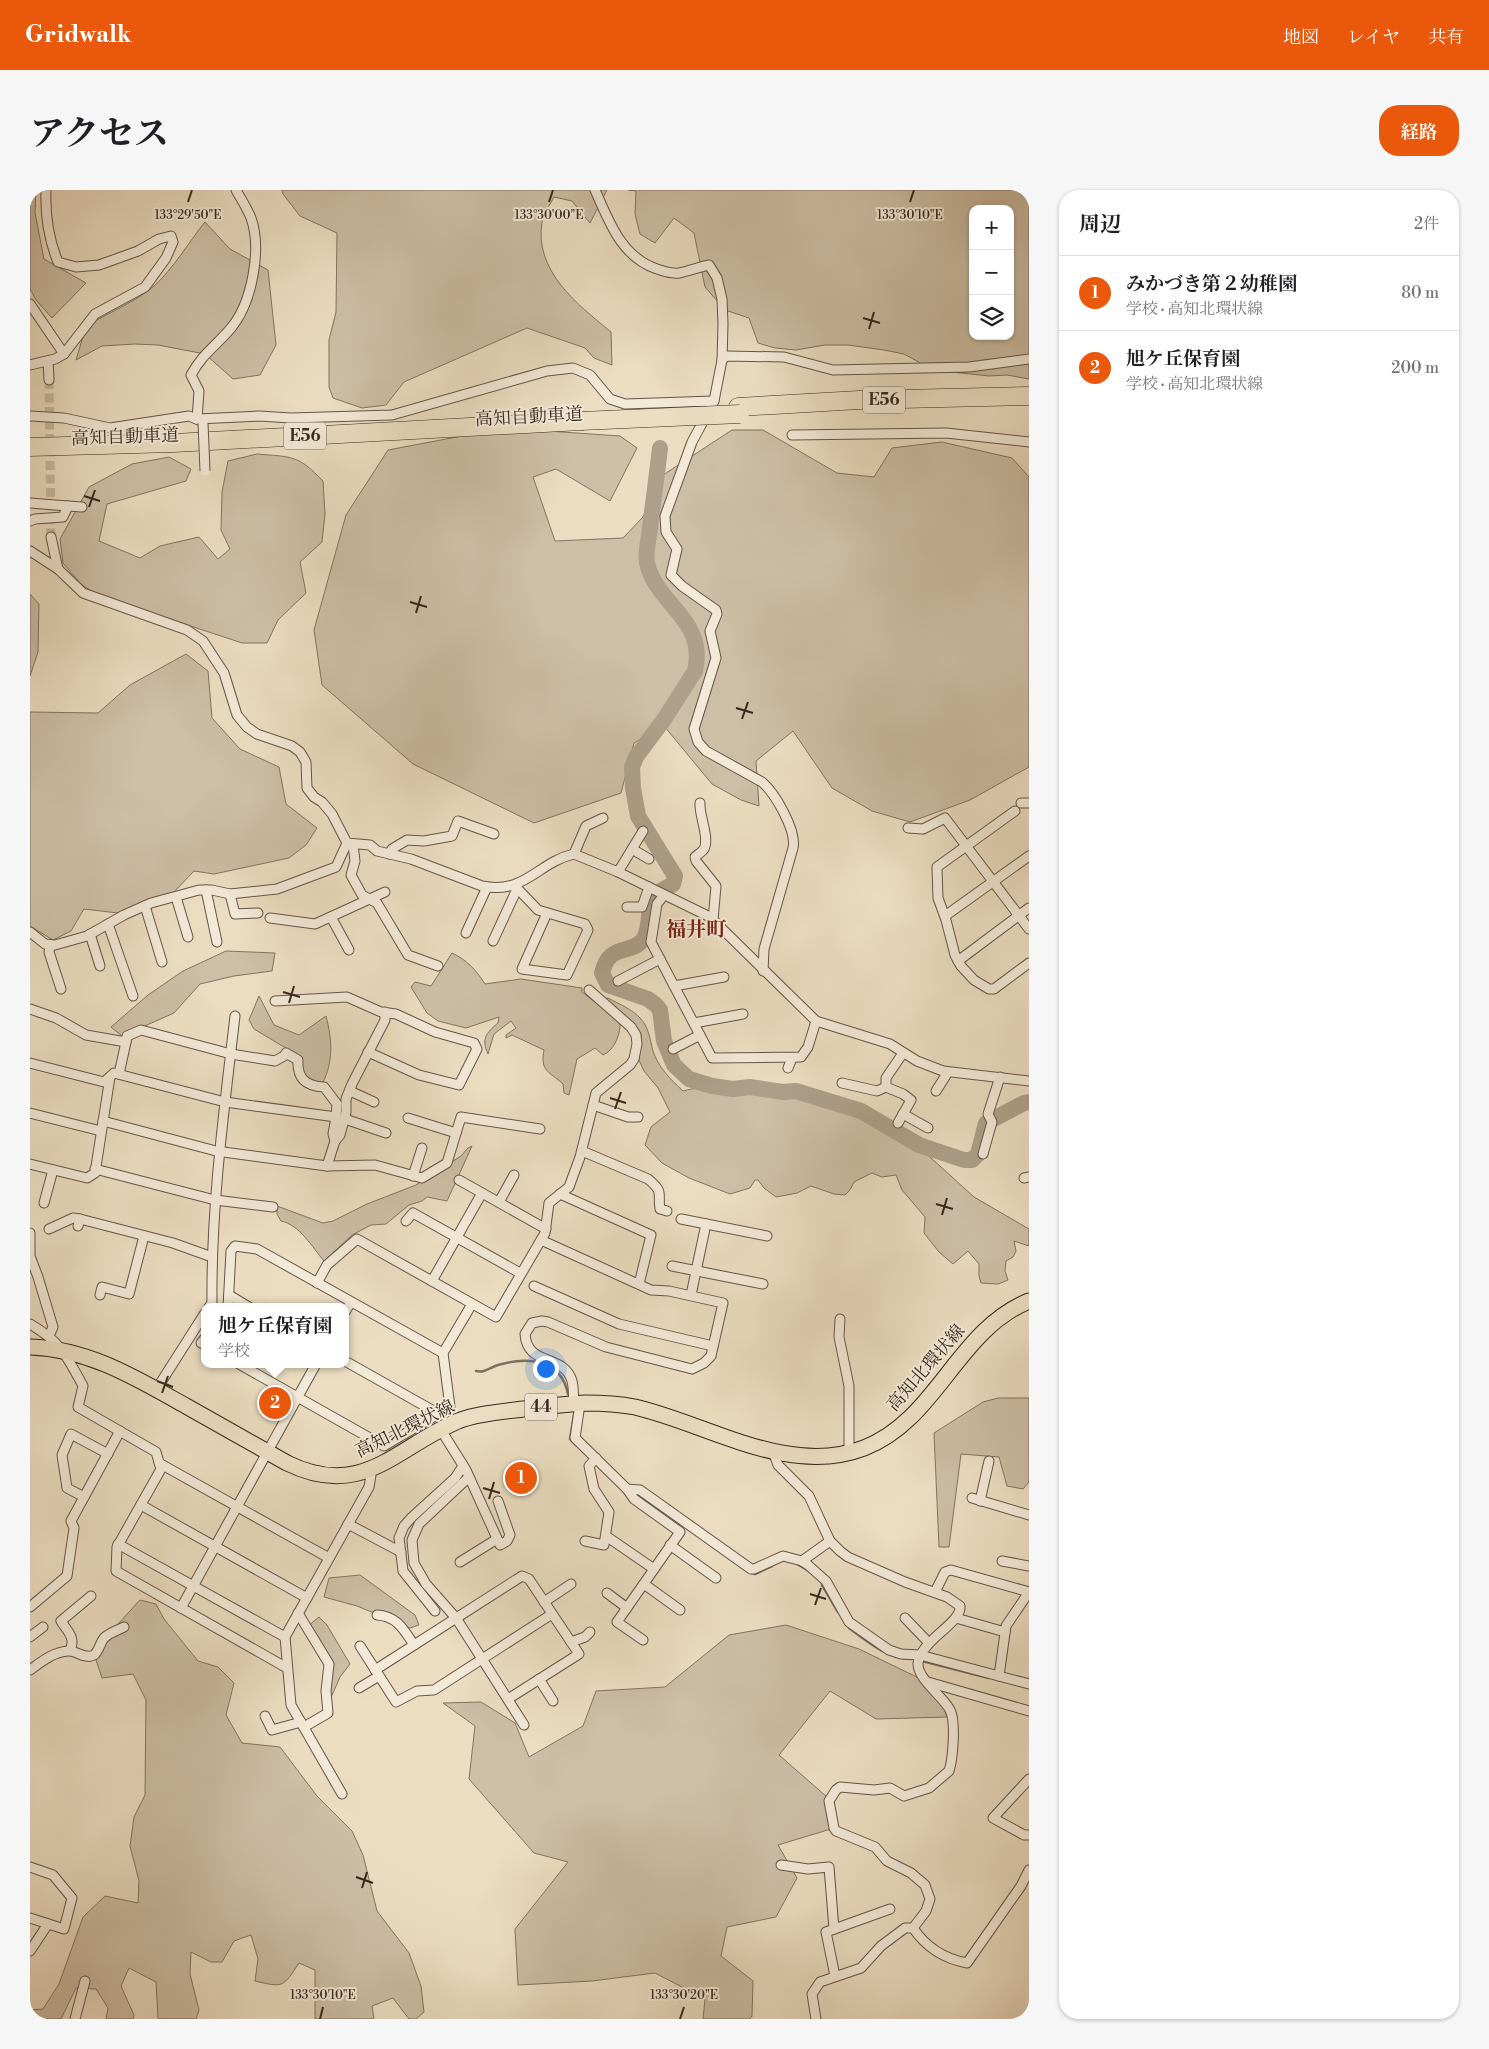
<!DOCTYPE html>
<html lang="ja">
<head>
<meta charset="utf-8">
<style>
  body { margin:0; font-family:"Libre Bodoni","Noto Serif JP",serif; background:#f6f6f6; color:#202124 }
  .controls { position:absolute; right:15px; top:15px; display:grid; overflow:hidden; border-radius:10px; box-shadow:0 1px 4px #0004 }
  .controls button { width:45px; height:45px; display:grid; place-items:center; padding:0; border:0; border-bottom:1px solid #e0e0e0; background:#fff; color:#202124; font:25px sans-serif }
  .you { position:absolute; left:515px; top:1178px; width:18px; height:18px; margin:-12px; border:4px solid #fff; border-radius:50%; background:#1a73e8; box-shadow:0 0 0 8px #1a73e833 }
  .badge { display:grid; place-items:center; width:32px; height:32px; border-radius:50%; background:#ea580c; color:#fff; font-size:16px; font-weight:700 }
  .pin { position:absolute; translate:-50% -50%; border:2px solid #fff; box-shadow:0 1px 5px #0006 }
  .popup { position:absolute; left:171px; top:1113px; width:148px; height:65px; box-sizing:border-box; display:grid; place-content:center; border-radius:10px; background:#fff; filter:drop-shadow(0 1px 4px #0005); font-size:16px; white-space:nowrap; color:#757577 }
  .popup b { font-size:19px; color:#202124 }
  .popup::after { content:''; position:absolute; left:50%; top:100%; margin-left:-10px; border:10px solid transparent; border-top-color:#fff }
  .list { margin:0; padding:0; list-style:none }
  h2 { display:flex; justify-content:space-between; align-items:center; height:65px; margin:0; padding:0 20px; font-size:21px }
  h2 small { font-size:16px; font-weight:400; color:#757577 }
  .list li { display:grid; grid-template-columns:32px 1fr auto; gap:15px; align-items:center; box-sizing:border-box; height:75px; padding:0 20px; border-top:1px solid #e0e0e0 }
  .list b { display:block; font-size:19px; white-space:nowrap }
  .list p { margin:0; font-size:16px; white-space:nowrap; color:#757577 }
  .list em { font-size:16px; font-style:normal; color:#757577 }
  .icon { flex:none; width:28px; height:28px; fill:none; stroke:currentColor; stroke-width:2; stroke-linecap:round; stroke-linejoin:round }
  .map { position:relative; flex:none; width:999px; height:1829px; overflow:hidden; border-radius:20px }
  header { display:flex; align-items:center; gap:30px; box-sizing:border-box; height:70px; padding:0 25px; background:#ea580c; color:#fff }
  header strong { font-size:24px }
  nav { display:flex; gap:28px; margin-inline-start:auto; font-size:18px }
  .intro { display:flex; align-items:center; justify-content:space-between; box-sizing:border-box; height:120px; padding:0 30px }
  h1 { margin:0; font-size:35px }
  .button { padding:12px 22px; border-radius:20px; background:#ea580c; color:#fff; font-size:18px; font-weight:700 }
  main { display:flex; gap:30px; padding:0 30px }
  aside { flex:1; background:#fff; border-radius:20px; box-shadow:0 1px 4px #0004 }
  .map>svg:first-child { display:block }
</style>
</head>
<body>
<header>
<strong>Gridwalk</strong>
<nav><a>地図</a><a>レイヤ</a><a>共有</a></nav>
</header>
<div class="intro"><h1>アクセス</h1><a class="button">経路</a></div>
<main>
<div class="map">
<svg width="999" height="1829" viewBox="0 0 999 1829">
  <rect width="100%" height="100%" fill="#ecddc2"/>
  <filter id="stains"><feTurbulence type="fractalNoise" baseFrequency=".004" numOctaves="4"/><feColorMatrix values="0 0 0 0 .2 0 0 0 0 .09 0 0 0 0 .02 0 0 0 .5 -.17"/></filter>
  <radialGradient id="worn" r=".72"><stop offset=".6" stop-color="#630" stop-opacity="0"/><stop offset="1" stop-color="#630" stop-opacity=".3"/></radialGradient>
  <g fill="#cdbea6" stroke="#827362" fill-rule="evenodd">
    <path d="M0,0H6L5,23L14,69L56,93L22,128L6,110L0,99Z"/>
    <path d="M252,0H577L560,33L542,11L524,7C520,15 513,24 512,32C504,81 547,114 581,142L582,175L564,168L555,158L497,138L374,192L356,215L332,218L303,208L299,197V150L306,122L307,43L270,26L253,4Z"/>
    <path d="M598,0H999V189L977,185L959,186L903,180L874,164L854,160L818,155H795L766,160L745,158L728,153L719,128L695,120L675,97L664,43L644,28L625,53L610,44L605,24L606,1ZM943,19H980V146H943Z"/>
    <path d="M175,32L200,59L238,80L246,155L230,185L203,189L175,164L128,155L105,154L72,156L46,170L56,136C76,124 107,111 124,96C144,78 158,53 175,32Z"/>
    <path d="M474,238L590,246L607,258L580,311L526,279L503,287L525,351L593,348L613,327L633,285L702,240H733L807,283L844,287L862,258L912,252L982,268L999,287V577L940,610L880,632L842,621L802,598L763,541L726,571L729,616L711,610L682,594L634,536L604,553L591,603L504,633L383,574L292,495L284,440L316,325L358,260Z"/>
    <path d="M227,264C263,267 268,265 293,291L295,324L292,352L270,372L276,403L248,430L237,453H212L67,405L51,394L33,373L30,349L59,297L102,274L139,267L161,279L156,291L77,314L69,351L110,368L130,356L169,347L188,369L200,359L191,340L192,302L198,271Z"/>
    <path d="M0,404L9,414L8,462L0,486Z"/>
    <path d="M156,464L178,481L182,528L210,559L249,577L256,614L287,638L276,655L259,668L184,684L164,681L144,702L88,723L54,719L41,741L23,750L0,736V522L68,523L100,495Z"/>
    <path d="M196,761L245,763L242,781L204,786L170,794L144,823L92,846L81,837L118,805L153,781Z"/>
    <path d="M422,763C437,770 446,780 455,794L491,789L552,798V802L590,831C591,843 585,860 573,865L565,858L547,869L539,905L534,903L533,894C519,881 510,882 514,860L482,845L476,848V845L486,838L481,831L464,844L458,864C451,849 456,843 468,833L469,827L436,838L408,831L397,823L381,797L385,792L401,796Z"/>
    <path d="M229,806L244,835L269,845L296,826C302,849 304,872 292,894L283,892L269,880V866L224,839L219,830Z"/>
    <path d="M578,808C589,814 602,819 611,829C619,838 620,850 623,861C628,877 641,890 653,901L670,897L705,906L725,900L763,904L830,922L889,957L944,1007L999,1039V1056L984,1051L986,1061L983,1067L976,1071L975,1081L978,1090L968,1094L951,1093L949,1086V1074L938,1061L923,1074L909,1062L894,1043L895,1027L872,1000L866,985L852,987L842,983L824,992L820,1000L815,1005L804,1004L781,996L767,1003L746,1007L734,998L728,990H725L720,998L700,1004L659,988L632,973L615,955L621,937L640,922L628,898L614,881L609,870L611,845L604,834L572,809Z"/>
    <path d="M442,956L417,1011L397,1007L392,1011L379,1015L356,1034L341,1035L322,1045L294,1071C282,1057 270,1035 251,1031L247,1024V1016L293,1033L303,1031L337,1014L386,995L431,966L438,958Z"/>
    <path d="M968,1208H999V1292L993,1299L977,1296L969,1267L931,1264L919,1357H909L904,1243L953,1212Z"/>
    <path d="M330,1385L385,1425L389,1435L380,1438L327,1416L294,1407L299,1388Z"/>
    <path d="M110,1410L126,1414L134,1429L168,1471L188,1477L204,1493L196,1525L212,1553L250,1557L287,1606L322,1641L333,1665L347,1721L379,1763L391,1796L394,1822L386,1829H379L363,1808L342,1816L344,1829H285V1780L269,1773C253,1797 254,1798 225,1791L228,1769L221,1745L204,1751L192,1772H181L161,1762L160,1784L169,1820L166,1829H128L126,1792L99,1778L91,1796L104,1825L103,1829H76L78,1818L66,1799L46,1798L31,1829H0V1820L13,1819L29,1794L53,1727L75,1706L108,1713L109,1691L100,1656L104,1627L115,1605L116,1510L103,1484L72,1488L64,1464L88,1434Z"/>
    <path d="M289,1427L297,1435L320,1474L310,1487L299,1512L295,1463L278,1436Z"/>
    <path d="M756,1435L829,1459L893,1490L912,1511L917,1527L846,1529L800,1501L749,1565L797,1607L801,1639L748,1655L767,1688L746,1727L697,1737L691,1766L723,1791L722,1826L720,1829H673L675,1809L625,1783L562,1791L488,1795L485,1739L538,1672L504,1663L439,1589L445,1536L413,1513L451,1512L485,1533L499,1567L553,1536L566,1501L635,1497L699,1445Z"/>
  </g>
  <g fill="none" stroke-linecap="round" stroke-linejoin="round">
    <g stroke="#7e6f5f" stroke-width="2.5">
      <path d="M446,1181C455,1183 459,1178 468,1175C496,1167 531,1168 538,1204"/>
      <path d="M544,1225L540,1249L546,1255"/>
      <path d="M609,1305L649,1333"/>
      <path d="M767,1374L777,1380"/>
      <path d="M719,1382L725,1384L742,1376"/>
      <path d="M792,1395L808,1422"/>
      <path d="M819,1438C838,1452 856,1468 881,1469"/>
      <path d="M892,1471L959,1488"/>
    </g>
    <path stroke="#ae9f8a" stroke-width="16" d="M630,258C627,285 623,312 620,338C619,349 615,362 617,373C627,416 677,429 665,481L635,528L606,567L602,577L603,598L608,626L645,686L643,694C637,698 628,701 623,707C617,713 622,740 612,751C599,765 579,753 572,783L578,795L618,809L626,815L630,820L634,851L644,875L659,889L682,896L703,899L720,897L753,902L766,901L831,921L889,955L934,970H942L948,964L956,933L994,913L999,912"/>
    <path stroke="#c8b9a1" stroke-width="9" stroke-dasharray="9 4.5" stroke-linecap="butt" d="M19,190L21,347"/>
    <g stroke="#645547" stroke-width="11">
      <g id="minor">
        <path d="M565,0C579,31 591,67 627,79C634,81 641,84 649,83C659,81 669,77 679,75L687,88L692,109L693,134L692,170L684,211L662,252L635,326L636,342L647,359L641,385L652,396L686,420L687,424L680,441L686,468L664,539L668,552L676,561L732,592C745,603 767,641 763,658L734,759L733,781"/>
        <path d="M0,114L34,164"/>
        <path d="M692,170L696,166L754,167L803,180L939,177L999,169"/>
        <path d="M18,171L19,190"/>
        <path d="M0,175L25,169L34,164L65,124L115,97L136,68L143,52L141,46L129,49L108,61L69,75L46,77L28,72C19,50 15,23 16,0"/>
        <path d="M0,226L34,228L80,238L159,226L171,231"/>
        <path d="M167,229L229,226L261,228L362,225L517,181L543,178L560,185L580,209L595,214L684,211"/>
        <path d="M167,229L169,201L161,185C173,163 186,156 201,138C222,113 232,59 221,28C217,18 211,9 206,0"/>
        <path d="M762,245L916,243L999,252"/>
        <path d="M0,313L38,316L33,327L5,329L0,331"/>
        <path d="M38,316L52,317"/>
        <path d="M21,347L28,379L53,403L157,440L173,451L194,483L207,525L217,537L227,544L262,556L270,562L276,572L277,598L284,607L292,612L302,624L317,653L340,655L347,661L381,669L452,696C495,705 508,672 544,664L588,682L680,727L786,831L860,854L887,871L913,881L999,891"/>
        <path d="M0,361L28,379"/>
        <path d="M670,613C669,626 680,648 674,659C672,662 667,665 665,667L666,671L686,696L683,730"/>
        <path d="M991,613H999"/>
        <path d="M985,621L907,677L908,708L916,730L925,765L931,776L944,790L959,799H964L999,773"/>
        <path d="M878,638L893,639L915,628L999,739"/>
        <path d="M323,655L325,671L321,685L332,705L347,713L378,765L408,776"/>
        <path d="M602,659L619,669"/>
        <path d="M359,664L362,659L377,650L394,651L422,646L428,631L464,644"/>
        <path d="M544,664L556,636L573,628"/>
        <path d="M588,682L613,641"/>
        <path d="M485,696L508,720L555,734L558,740L537,785L492,779L517,723"/>
        <path d="M176,700L187,752"/>
        <path d="M200,704L205,724L228,723"/>
        <path d="M634,705L627,714L621,752L682,868L771,867L778,857L786,831"/>
        <path d="M146,707L158,747"/>
        <path d="M115,716L132,772"/>
        <path d="M597,717H612L619,697"/>
        <path d="M915,726L999,666"/>
        <path d="M301,727L319,760"/>
        <path d="M240,728L285,734L355,702"/>
        <path d="M78,734L103,806"/>
        <path d="M0,742L15,754L25,755L57,746L94,725L121,713L169,700H182L200,704L247,699L306,677L317,653"/>
        <path d="M436,743L457,697"/>
        <path d="M60,744L70,776"/>
        <path d="M463,751L487,699"/>
        <path d="M20,756L19,762L31,799"/>
        <path d="M928,771L999,718"/>
        <path d="M588,791L630,769"/>
        <path d="M644,796L694,787"/>
        <path d="M245,811L317,807L351,822L366,824L405,842L444,853L447,859L429,895L389,885L338,862"/>
        <path d="M0,819L26,828L56,845L96,852L89,884"/>
        <path d="M664,833L713,824"/>
        <path d="M96,852L97,846L111,840L201,864L245,871L254,866L256,863L268,870C267,888 275,896 294,897L307,914L306,927"/>
        <path d="M643,859L670,845"/>
        <path d="M0,873L74,892L84,883L195,912L306,927L303,944L305,951"/>
        <path d="M758,878L762,868"/>
        <path d="M812,893L847,901L856,897"/>
        <path d="M320,901L344,912"/>
        <path d="M906,901L918,882"/>
        <path d="M563,915L598,927H608"/>
        <path d="M0,923L71,941"/>
        <path d="M873,924L898,938"/>
        <path d="M378,928L426,943"/>
        <path d="M315,929L356,943"/>
        <path d="M73,931L186,961L297,976L305,951L310,945L316,922V909L322,894L355,830V822"/>
        <path d="M868,933L881,910L873,904L856,897V888L873,863"/>
        <path d="M552,961L618,989C635,1003 627,1003 630,1019L637,1021"/>
        <path d="M953,964L962,932L958,924L970,887"/>
        <path d="M0,974L57,988L65,983L80,887"/>
        <path d="M297,976L345,975L392,988L417,973L431,927L510,939"/>
        <path d="M65,979L185,1010L243,1017"/>
        <path d="M383,986L392,958"/>
        <path d="M994,988L999,987"/>
        <path d="M429,990L516,1039"/>
        <path d="M530,1004L621,1045L609,1094"/>
        <path d="M469,1012L484,985"/>
        <path d="M14,1013L23,980"/>
        <path d="M651,1029L737,1046"/>
        <path d="M376,1031L383,1023L490,1083"/>
        <path d="M48,1036L50,1029L143,1053L182,1067"/>
        <path d="M19,1039L43,1028L50,1029"/>
        <path d="M0,1043V1066L8,1087L23,1137L19,1146"/>
        <path d="M511,1050L621,1100L639,1101L693,1113L681,1166L674,1173L662,1179L576,1157L518,1132L512,1131L502,1133L495,1144C497,1177 534,1163 542,1191C544,1198 543,1207 544,1214"/>
        <path d="M642,1076L733,1094"/>
        <path d="M402,1091L452,1003"/>
        <path d="M287,1093L297,1075L327,1049L466,1127L515,1043L519,1013L539,997L550,967L566,903L600,875L604,869L607,854L606,845L601,837L559,800"/>
        <path d="M504,1096L589,1134L683,1156"/>
        <path d="M70,1105L72,1097L99,1104L114,1046"/>
        <path d="M199,1105L219,1117"/>
        <path d="M661,1105L676,1034"/>
        <path d="M179,1117L182,1113C181,1017 194,921 205,826"/>
        <path d="M198,1117L201,1061L205,1056L227,1059L413,1163"/>
        <path d="M315,1122L321,1112"/>
        <path d="M810,1129L809,1147L819,1196V1262"/>
        <path d="M0,1134C31,1152 36,1165 53,1196L48,1217L126,1262L131,1279L87,1357L86,1381L257,1478"/>
        <path d="M175,1148L171,1153L175,1155"/>
        <path d="M315,1171L409,1224"/>
        <path d="M209,1174L354,1256L420,1217L413,1163L442,1114"/>
        <path d="M126,1200L175,1123"/>
        <path d="M550,1214L545,1248L597,1299L604,1309L650,1342L587,1432L613,1450"/>
        <path d="M411,1240L436,1280L470,1355L477,1351L480,1345L468,1311"/>
        <path d="M743,1261L748,1275L779,1306L800,1351L810,1361L818,1367L875,1392L917,1407L930,1416C932,1433 891,1450 888,1473C887,1489 913,1506 920,1520C926,1531 923,1569 919,1581L899,1598L874,1606L860,1598L844,1600L810,1597L806,1600L799,1611L804,1638L806,1641L845,1657L857,1671L881,1683L895,1695L900,1709L896,1721L883,1738"/>
        <path d="M129,1273L299,1368"/>
        <path d="M439,1287L389,1334L382,1350L384,1373L396,1394L426,1428L494,1535"/>
        <path d="M597,1299L610,1300L721,1379H724L753,1366L772,1371L778,1375L796,1391L819,1432L859,1460L871,1464L890,1465L999,1494"/>
        <path d="M54,1307L37,1298L32,1265L41,1244L78,1264"/>
        <path d="M942,1308L999,1325"/>
        <path d="M950,1311L959,1271"/>
        <path d="M111,1315L277,1408"/>
        <path d="M318,1334L371,1362"/>
        <path d="M576,1346L624,1379"/>
        <path d="M555,1351L574,1355L579,1322L564,1299L559,1276L566,1268"/>
        <path d="M88,1354L255,1447"/>
        <path d="M640,1355L686,1388"/>
        <path d="M772,1371L800,1351"/>
        <path d="M972,1371L999,1376"/>
        <path d="M430,1372L467,1349"/>
        <path d="M614,1394L650,1420"/>
        <path d="M905,1402L915,1382L921,1380L999,1402"/>
        <path d="M577,1403L597,1418"/>
        <path d="M514,1412L541,1394"/>
        <path d="M0,1417L37,1386L44,1338L41,1331L90,1241"/>
        <path d="M151,1418L286,1174"/>
        <path d="M405,1421L373,1381L369,1348L374,1336L382,1327L425,1288L433,1276"/>
        <path d="M268,1423L299,1474L296,1501L298,1523L274,1537"/>
        <path d="M347,1425C367,1426 374,1440 384,1455"/>
        <path d="M875,1428L899,1453"/>
        <path d="M926,1428L975,1442"/>
        <path d="M0,1447L13,1437"/>
        <path d="M541,1452L555,1447L560,1442"/>
        <path d="M330,1456L366,1512L387,1501L404,1500L522,1424"/>
        <path d="M40,1460C46,1448 38,1442 31,1431L61,1406"/>
        <path d="M0,1480C11,1472 23,1462 38,1461C46,1460 55,1470 64,1465C69,1461 70,1453 74,1448C79,1443 88,1440 94,1437"/>
        <path d="M345,1480L492,1386L499,1389L549,1464L478,1509"/>
        <path d="M969,1486L976,1436L999,1402"/>
        <path d="M509,1489L523,1511"/>
        <path d="M898,1492L999,1521"/>
        <path d="M329,1498L349,1486"/>
        <path d="M235,1526L242,1540L271,1532"/>
        <path d="M999,1589L963,1628L994,1645H999"/>
        <path d="M312,1604L261,1515L255,1447L339,1297L342,1279"/>
        <path d="M751,1675L778,1679L799,1677L804,1739"/>
        <path d="M0,1677L23,1685L42,1708L34,1739L0,1728"/>
        <path d="M0,1761L18,1734"/>
        <path d="M805,1786L796,1742L860,1719"/>
        <path d="M45,1829L55,1791"/>
        <path d="M786,1829L782,1804L790,1792L831,1778L851,1756L875,1738H883C896,1757 915,1769 937,1773L991,1696L999,1680"/>
      </g>
    </g>
    <g stroke="#36281e" stroke-width="17">
      <path id="primary" d="M0,1157C59,1159 106,1188 156,1216C190,1235 223,1254 257,1273C332,1310 365,1258 428,1231C449,1223 472,1222 493,1219C514,1217 535,1214 555,1213C572,1213 589,1214 605,1217C678,1234 758,1287 834,1258C907,1230 927,1140 999,1111"/>
    </g>
    <g stroke="#36281e" stroke-width="19">
      <g id="motorway">
        <path d="M708,217L829,210L999,206"/>
        <path d="M0,257L144,253L551,231"/>
      </g>
    </g>
    <use href="#minor" stroke="#f3e9d7" stroke-width="9"/>
    <use href="#primary" stroke="#ecddc2" stroke-width="15"/>
    <use href="#motorway" stroke="#ecddc2" stroke-width="18"/>
    <g stroke="#645547" stroke-width="11" stroke-linecap="butt">
      <path id="minor-bridge" d="M173,233L175,281"/>
    </g>
    <g stroke="#36281e" stroke-width="19" stroke-linecap="butt">
      <path id="motorway-bridge" d="M551,231L710,224"/>
    </g>
    <use href="#minor-bridge" stroke="#f3e9d7" stroke-width="9"/>
    <use href="#motorway-bridge" stroke="#ecddc2" stroke-width="18"/>
  </g>
  <path fill="none" stroke="#36281e" stroke-width="2" d="M158,12L162,0M519,12L523,0M880,12L884,0M833,128L850,133M839,139L844,122M54,306L70,311M59,317L65,300M380,412L397,417M386,423L391,406M706,518L723,523M712,529L718,512M253,802L270,807M259,813L264,796M580,908L596,913M585,919L591,902M906,1014L923,1019M912,1025L917,1008M127,1191L143,1197M132,1203L138,1186M453,1298L470,1303M459,1309L464,1292M780,1404L796,1409M785,1415L791,1398M326,1687L343,1693M332,1698L337,1682M290,1829L293,1817M650,1829L654,1817"/>
  <g text-anchor="middle" dominant-baseline="central" stroke-width="4" stroke-linejoin="round" paint-order="stroke">
    <g fill="#f3e9d7" stroke="#6f6256" stroke-width="1">
      <rect x="833" y="196.5" width="42" height="27" rx="4"/>
      <rect x="254" y="232.5" width="42" height="27" rx="4"/>
      <rect x="495" y="1203.5" width="32" height="27" rx="4"/>
    </g>
    <g font-size="16" font-weight="bold" fill="#36281e">
      <text x="854" y="210">E56</text>
      <text x="275" y="246">E56</text>
      <text x="511" y="1217">44</text>
    </g>
    <g font-size="18" fill="#36281e" stroke="#f3e9d7">
      <text transform="translate(499 227) rotate(-3)">高知自動車道</text>
      <text transform="translate(95 247) rotate(-2)">高知自動車道</text>
      <text transform="translate(896 1178) rotate(-49)">高知北環状線</text>
      <text transform="translate(375 1239) rotate(-26)">高知北環状線</text>
    </g>
    <g font-size="20" font-weight="bold" fill="#7a1f14" stroke="#f3e9d7">
      <text x="666" y="740">福井町</text>
    </g>
  </g>
  <g font-size="12" text-anchor="middle" fill="#36281e" stroke="#f3e9d7" stroke-width="4" stroke-linejoin="round" paint-order="stroke">
    <text x="158" y="29">133°29'50"E</text>
    <text x="519" y="29">133°30'00"E</text>
    <text x="880" y="29">133°30'10"E</text>
    <text x="293" y="1809">133°30'10"E</text>
    <text x="654" y="1809">133°30'20"E</text>
  </g>
  <rect width="100%" height="100%" filter="url(#stains)"/>
  <rect width="100%" height="100%" fill="url(#worn)"/>
</svg>
<div class="controls">
<button>+</button>
<button>−</button>
<button><svg class="icon" aria-label="layers" viewBox="0 0 24 24"><path d="M12 4l9 5-9 5-9-5zM3 14l9 5 9-5"/></svg></button>
</div>
<div class="you"></div>
<div class="pin badge" style="left:491px;top:1288px">1</div>
<div class="pin badge" style="left:245px;top:1213px">2</div>
<div class="popup"><b>旭ケ丘保育園</b>学校</div>
</div>
<aside>
<h2>周辺<small>2件</small></h2>
<ul class="list">
<li><span class="badge">1</span><div><b>みかづき第２幼稚園</b><p>学校 · 高知北環状線</p></div><em>80 m</em></li>
<li><span class="badge">2</span><div><b>旭ケ丘保育園</b><p>学校 · 高知北環状線</p></div><em>200 m</em></li>
</ul>
</aside>
</main>
</body>
</html>
